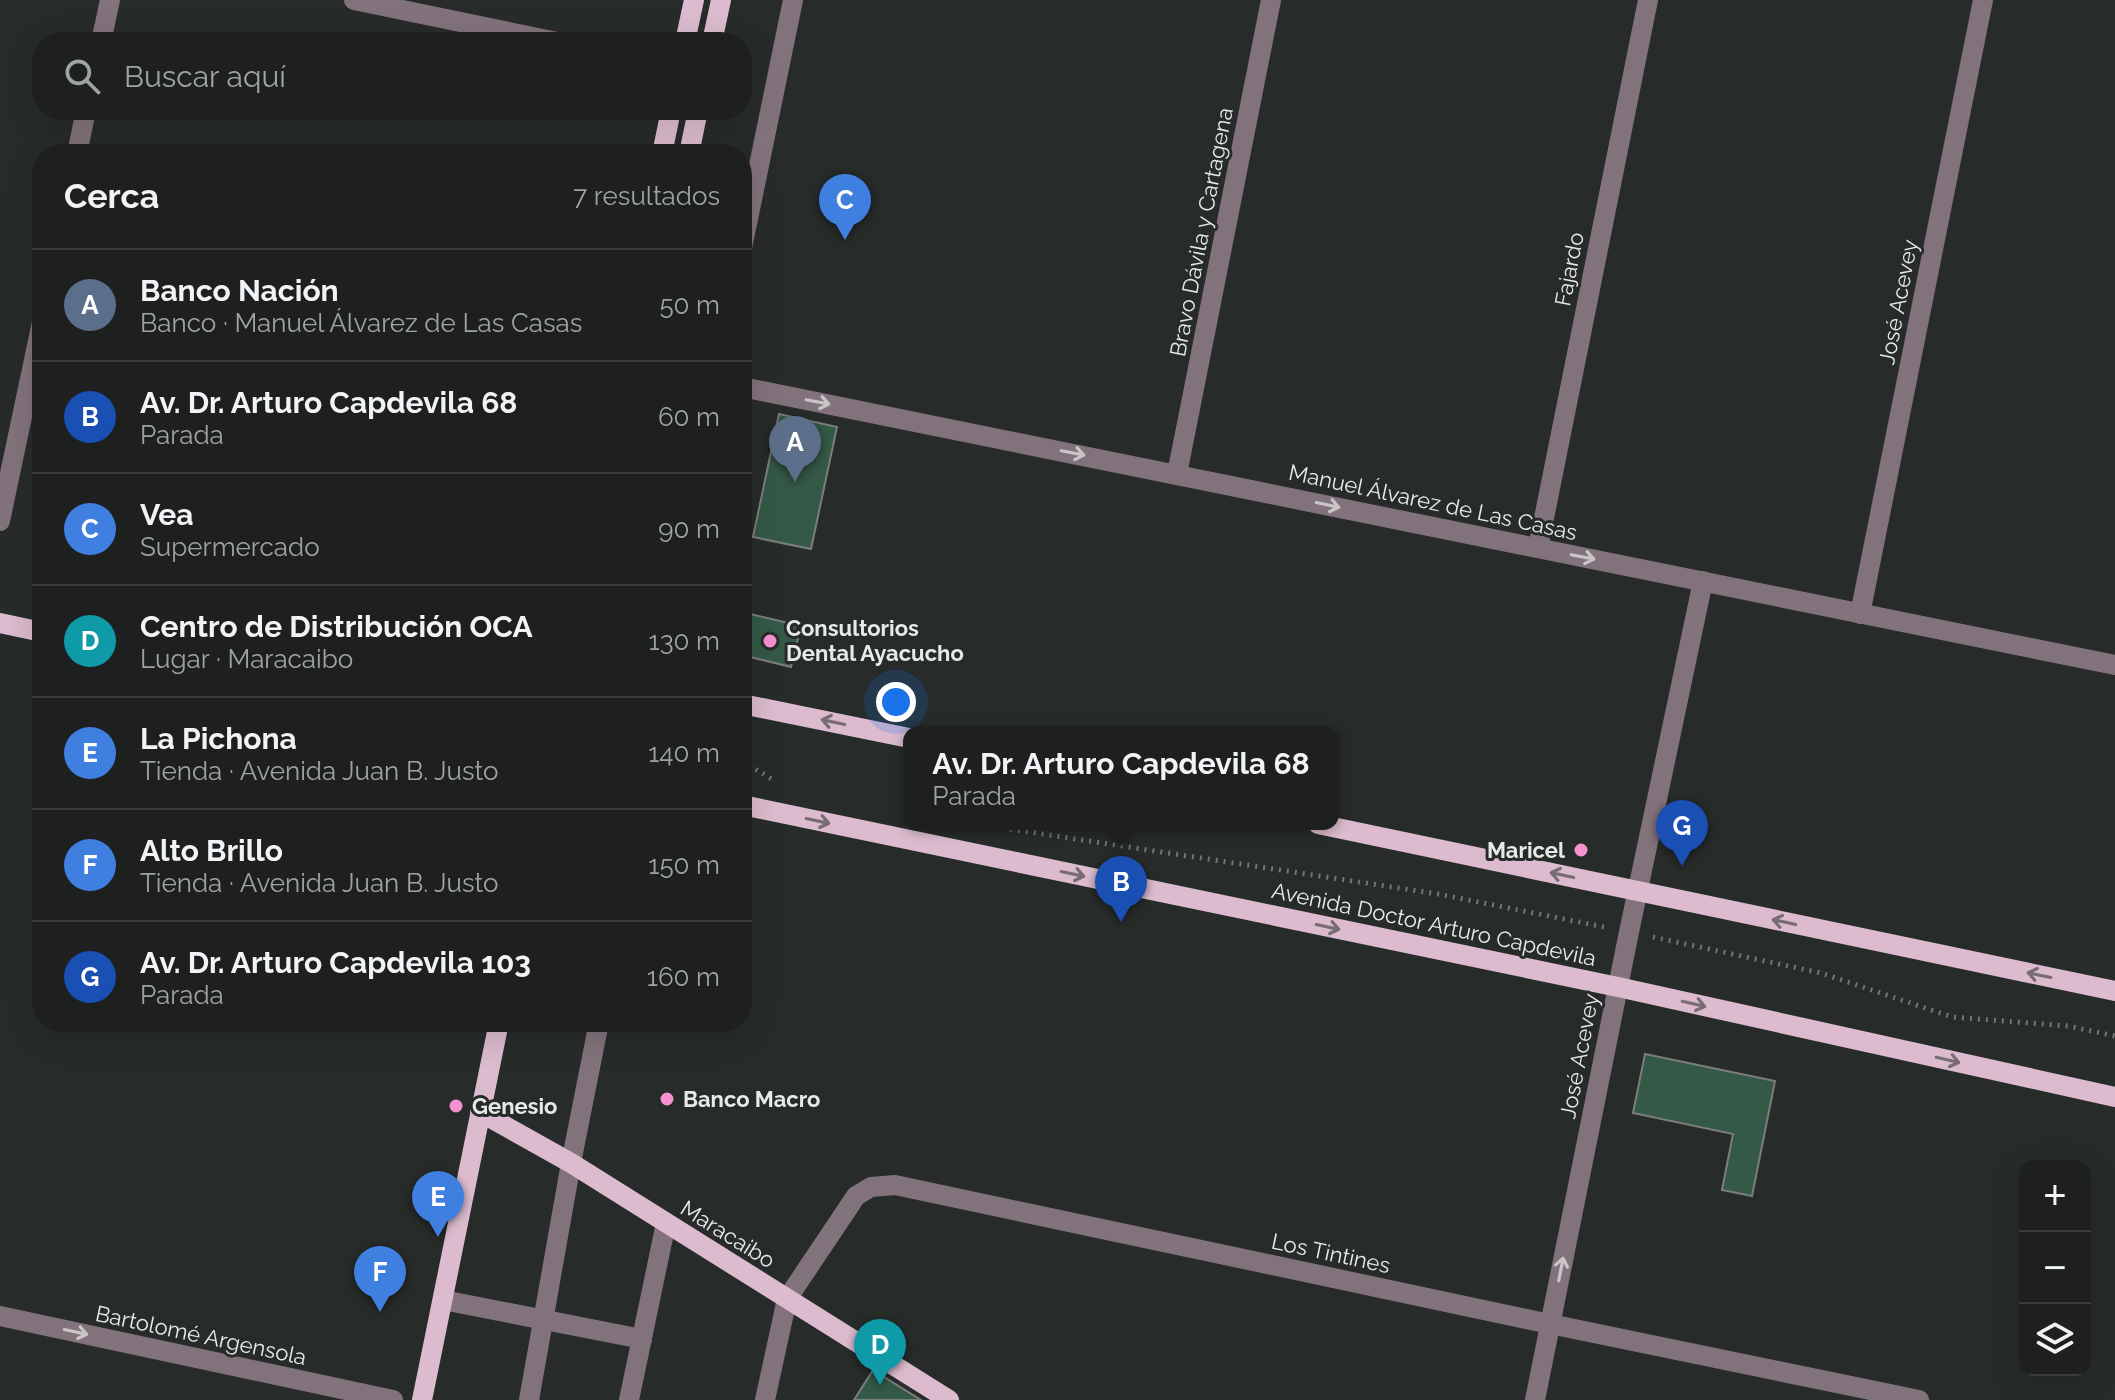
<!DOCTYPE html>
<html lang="es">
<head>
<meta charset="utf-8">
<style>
  body { margin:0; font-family:Raleway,sans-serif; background:#252828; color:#f1f3f6 }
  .controls { position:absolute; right:24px; bottom:24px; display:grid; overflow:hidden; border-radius:16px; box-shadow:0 8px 32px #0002 }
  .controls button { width:72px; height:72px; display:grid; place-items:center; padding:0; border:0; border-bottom:2px solid #3b3e3d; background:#1d201f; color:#f1f3f6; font:40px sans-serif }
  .you { position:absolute; left:896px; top:702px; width:28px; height:28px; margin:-20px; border:6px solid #fff; border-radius:50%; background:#1a73e8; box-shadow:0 0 0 12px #1a73e833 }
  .badge { display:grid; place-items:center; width:52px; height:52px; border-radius:50%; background:#f690cf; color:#fff; font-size:26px; font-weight:700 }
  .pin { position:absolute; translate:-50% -66px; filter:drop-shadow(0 2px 4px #0008) }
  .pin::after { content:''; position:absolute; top:42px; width:28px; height:24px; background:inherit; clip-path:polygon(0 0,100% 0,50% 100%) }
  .popup { position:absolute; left:903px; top:726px; width:436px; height:104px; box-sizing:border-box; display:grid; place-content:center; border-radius:16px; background:#1d201f; filter:drop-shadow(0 2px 6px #0005); font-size:26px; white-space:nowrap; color:#a0a3a4 }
  .popup b { font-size:30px; color:#f1f3f6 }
  .popup::after { content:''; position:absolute; left:50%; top:100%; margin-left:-16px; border:16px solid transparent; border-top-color:#1d201f }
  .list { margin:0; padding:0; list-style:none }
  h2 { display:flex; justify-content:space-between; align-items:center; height:104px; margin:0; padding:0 32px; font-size:34px }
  h2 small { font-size:26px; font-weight:400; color:#a0a3a4 }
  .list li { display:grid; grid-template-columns:52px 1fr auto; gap:24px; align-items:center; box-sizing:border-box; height:112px; padding:0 32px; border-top:2px solid #3b3e3d }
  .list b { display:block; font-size:30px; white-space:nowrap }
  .list p { margin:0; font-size:26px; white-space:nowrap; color:#a0a3a4 }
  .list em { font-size:26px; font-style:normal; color:#a0a3a4 }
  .icon { flex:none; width:44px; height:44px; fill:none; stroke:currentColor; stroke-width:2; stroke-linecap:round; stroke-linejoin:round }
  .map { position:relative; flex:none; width:2115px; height:1400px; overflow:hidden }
  .search { position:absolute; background:#1d201f; box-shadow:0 8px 32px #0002; left:32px; top:32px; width:720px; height:88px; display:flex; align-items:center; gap:20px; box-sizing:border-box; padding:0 28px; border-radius:32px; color:#a0a3a4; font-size:30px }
  .panel { position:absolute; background:#1d201f; box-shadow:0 8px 32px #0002; left:32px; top:144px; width:720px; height:888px; border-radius:32px }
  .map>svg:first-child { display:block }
</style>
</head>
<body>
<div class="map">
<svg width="2115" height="1400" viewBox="0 0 2115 1400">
  <rect width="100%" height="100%" fill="#272b29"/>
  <g fill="#345946" stroke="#7a7e7c" stroke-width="2">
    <path d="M779,414L837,427L811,549L753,537Z"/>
    <path d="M742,612L801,626L791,667L742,655Z"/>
    <path d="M1645,1054L1775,1081L1752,1196L1722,1190L1733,1134L1633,1113Z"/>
    <path d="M873,1370L921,1400H854Z"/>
  </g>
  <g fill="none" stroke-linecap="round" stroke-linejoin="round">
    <g stroke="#727674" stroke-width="5" stroke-dasharray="2 6" stroke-linecap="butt">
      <path d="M742,761L775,781"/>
      <path d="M1010,829L1438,894L1604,927"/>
      <path d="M1653,937L1821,973L1952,1017L2068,1026L2115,1036"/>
    </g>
    <g stroke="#82727b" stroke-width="20">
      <path d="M354,0L557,42"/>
      <path d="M101,42L110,0"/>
      <path d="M77,154L86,110"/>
      <path d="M742,248L793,0"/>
      <path d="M742,387L2115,665"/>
      <path d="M1177,474L1271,0"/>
      <path d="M0,521L42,322"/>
      <path d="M1538,548L1648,0"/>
      <path d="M1860,614L1983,0"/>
      <path d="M443,1300L642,1339"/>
      <path d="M0,1316L393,1400"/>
      <path d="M529,1400L571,1163L599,1022"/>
      <path d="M629,1400L666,1223"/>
      <path d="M765,1400L787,1299L856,1196L871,1187L895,1185L1550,1324L1919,1400"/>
      <path d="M1535,1400L1629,932L1703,581"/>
    </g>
    <g stroke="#dbbbcd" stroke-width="20">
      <path d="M685,42L694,0"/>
      <path d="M712,42L721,0"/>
      <path d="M662,154L671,110"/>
      <path d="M689,154L698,110"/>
      <path d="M0,623L42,632"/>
      <path d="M742,704L909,738"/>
      <path d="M742,805L1618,987L2115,1097"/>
      <path d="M1318,824L2115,991"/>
      <path d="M480,1112L571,1163L949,1400"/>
      <path d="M422,1400L499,1022"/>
    </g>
  </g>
  <defs><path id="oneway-shaft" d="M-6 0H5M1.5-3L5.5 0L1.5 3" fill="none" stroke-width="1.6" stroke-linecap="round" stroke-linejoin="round" transform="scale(2)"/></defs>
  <g stroke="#c9c6c7">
    <use href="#oneway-shaft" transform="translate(818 402) rotate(11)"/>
    <use href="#oneway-shaft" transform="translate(1073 453) rotate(11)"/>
    <use href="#oneway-shaft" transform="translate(1328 505) rotate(12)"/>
    <use href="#oneway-shaft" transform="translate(1583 557) rotate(11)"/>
    <use href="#oneway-shaft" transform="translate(1561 1269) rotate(-79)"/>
    <use href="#oneway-shaft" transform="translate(76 1332) rotate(12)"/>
  </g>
  <g stroke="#786c73">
    <use href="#oneway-shaft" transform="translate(833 722) rotate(-168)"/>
    <use href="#oneway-shaft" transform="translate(818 821) rotate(12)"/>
    <use href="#oneway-shaft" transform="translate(1073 874) rotate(12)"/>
    <use href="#oneway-shaft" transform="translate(1562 875) rotate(-168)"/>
    <use href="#oneway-shaft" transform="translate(1784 922) rotate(-168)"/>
    <use href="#oneway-shaft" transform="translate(1328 927) rotate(12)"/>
    <use href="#oneway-shaft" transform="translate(2039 975) rotate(-168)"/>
    <use href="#oneway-shaft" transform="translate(1694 1004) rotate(13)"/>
    <use href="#oneway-shaft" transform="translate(1948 1060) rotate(13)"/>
  </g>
  <g fill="#f690cf" stroke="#272b29" stroke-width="3">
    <circle cx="770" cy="641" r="8"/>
    <circle cx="1581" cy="850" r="8"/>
    <circle cx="667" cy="1099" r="8"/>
    <circle cx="456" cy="1106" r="8"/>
  </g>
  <g text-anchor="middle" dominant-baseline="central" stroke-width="6" stroke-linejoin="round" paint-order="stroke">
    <g font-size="22" fill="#e7eae8" stroke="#272b29">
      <text transform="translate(1201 232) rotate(-79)">Bravo Dávila y Cartagena</text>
      <text transform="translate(1569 269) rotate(-79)">Fajardo</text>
      <text transform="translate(1898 302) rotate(-79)">José Acevey</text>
      <text transform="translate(1433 502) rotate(12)">Manuel Álvarez de Las Casas</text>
      <text transform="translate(1434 924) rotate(12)">Avenida Doctor Arturo Capdevila</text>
      <text transform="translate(1579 1056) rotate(-79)">José Acevey</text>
      <text transform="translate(728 1234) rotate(32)">Maracaibo</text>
      <text transform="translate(1331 1253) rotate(12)">Los Tintines</text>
      <text transform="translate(201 1335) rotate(12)">Bartolomé Argensola</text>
    </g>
    <g font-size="22" font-weight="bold" fill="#e7eae8" stroke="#272b29" text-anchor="start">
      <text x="786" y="628">Consultorios<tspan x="786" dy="25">Dental Ayacucho</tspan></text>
      <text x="1565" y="850" text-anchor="end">Maricel</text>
      <text x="683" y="1099">Banco Macro</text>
      <text x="472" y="1106">Genesio</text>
    </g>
  </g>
</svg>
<div class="controls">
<button>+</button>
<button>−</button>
<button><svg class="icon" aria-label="layers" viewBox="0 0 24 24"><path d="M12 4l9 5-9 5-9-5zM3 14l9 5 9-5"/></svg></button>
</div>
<div class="you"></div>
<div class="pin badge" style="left:795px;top:482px;background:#5c6f8a">A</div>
<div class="pin badge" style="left:1121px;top:922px;background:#1a4fb4">B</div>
<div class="popup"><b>Av. Dr. Arturo Capdevila 68</b>Parada</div>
<div class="pin badge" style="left:845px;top:240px;background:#3f7fe0">C</div>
<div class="pin badge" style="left:880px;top:1385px;background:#0f9aa8">D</div>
<div class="pin badge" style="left:438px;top:1237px;background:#3f7fe0">E</div>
<div class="pin badge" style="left:380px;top:1312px;background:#3f7fe0">F</div>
<div class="pin badge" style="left:1682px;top:866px;background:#1a4fb4">G</div>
<div class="search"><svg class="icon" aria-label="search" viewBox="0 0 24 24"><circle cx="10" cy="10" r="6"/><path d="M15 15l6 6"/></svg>Buscar aquí</div>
<section class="panel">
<h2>Cerca<small>7 resultados</small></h2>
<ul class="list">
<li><span class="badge" style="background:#5c6f8a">A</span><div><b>Banco Nación</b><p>Banco · Manuel Álvarez de Las Casas</p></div><em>50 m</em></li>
<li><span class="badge" style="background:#1a4fb4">B</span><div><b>Av. Dr. Arturo Capdevila 68</b><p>Parada</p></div><em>60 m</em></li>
<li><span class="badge" style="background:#3f7fe0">C</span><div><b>Vea</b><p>Supermercado</p></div><em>90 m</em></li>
<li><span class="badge" style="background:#0f9aa8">D</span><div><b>Centro de Distribución OCA</b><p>Lugar · Maracaibo</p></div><em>130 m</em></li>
<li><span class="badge" style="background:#3f7fe0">E</span><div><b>La Pichona</b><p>Tienda · Avenida Juan B. Justo</p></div><em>140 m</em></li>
<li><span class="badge" style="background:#3f7fe0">F</span><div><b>Alto Brillo</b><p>Tienda · Avenida Juan B. Justo</p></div><em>150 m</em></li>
<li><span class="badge" style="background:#1a4fb4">G</span><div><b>Av. Dr. Arturo Capdevila 103</b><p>Parada</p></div><em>160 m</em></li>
</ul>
</section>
</div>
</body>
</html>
